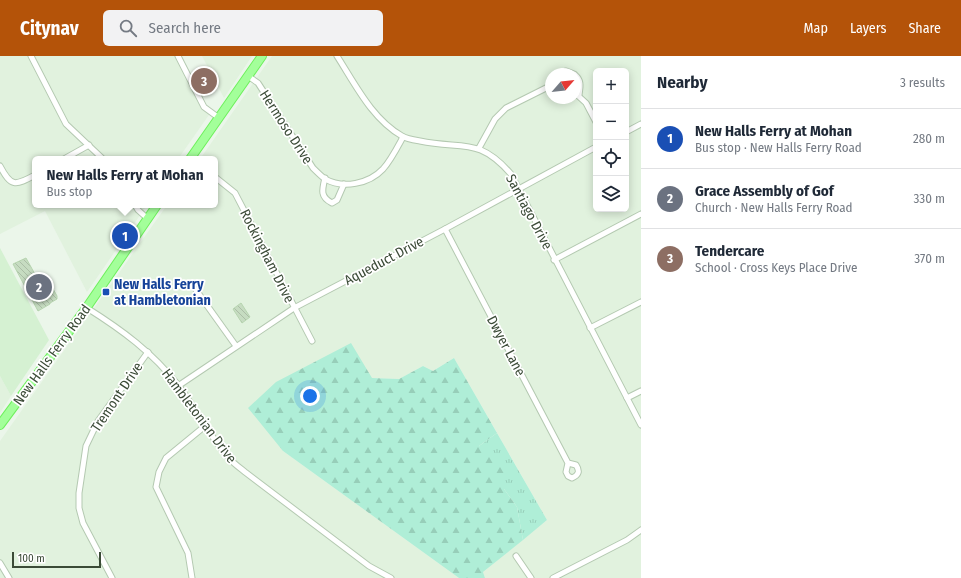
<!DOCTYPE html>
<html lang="en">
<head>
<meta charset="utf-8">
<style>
  body { margin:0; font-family:"Fira Sans Condensed",sans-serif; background:#f2f2f3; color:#1f2937 }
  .controls { position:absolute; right:12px; top:12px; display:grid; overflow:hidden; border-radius:6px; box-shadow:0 2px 10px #0003 }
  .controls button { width:36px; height:36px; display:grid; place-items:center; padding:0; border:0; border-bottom:1px solid #e0e1e3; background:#fff; color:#1f2937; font:20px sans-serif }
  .compass { position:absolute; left:545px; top:12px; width:36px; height:36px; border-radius:50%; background:#fff; box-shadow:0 2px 10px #0003; rotate:62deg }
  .scale { position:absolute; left:12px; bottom:10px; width:89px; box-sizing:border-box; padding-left:4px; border:2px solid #3b4b37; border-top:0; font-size:11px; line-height:14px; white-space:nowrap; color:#3b4b37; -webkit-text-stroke:3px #fff; paint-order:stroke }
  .you { position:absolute; left:310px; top:340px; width:14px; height:14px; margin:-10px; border:3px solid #fff; border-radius:50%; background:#1a73e8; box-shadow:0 0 0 6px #1a73e833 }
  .badge { display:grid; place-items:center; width:26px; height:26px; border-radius:50%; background:#b45309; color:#fff; font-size:13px; font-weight:700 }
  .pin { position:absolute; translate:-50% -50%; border:2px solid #fff; box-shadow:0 1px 4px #0006 }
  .popup { position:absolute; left:32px; top:100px; width:186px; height:52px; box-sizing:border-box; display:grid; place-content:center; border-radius:6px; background:#fff; filter:drop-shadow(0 1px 3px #0005); font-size:13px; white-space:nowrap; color:#747a83 }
  .popup b { font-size:15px; color:#1f2937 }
  .popup::after { content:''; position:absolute; left:50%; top:100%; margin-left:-8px; border:8px solid transparent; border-top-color:#fff }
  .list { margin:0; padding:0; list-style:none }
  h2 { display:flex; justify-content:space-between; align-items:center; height:52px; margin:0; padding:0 16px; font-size:17px }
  h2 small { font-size:13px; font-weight:400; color:#747a83 }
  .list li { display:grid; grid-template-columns:26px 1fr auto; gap:12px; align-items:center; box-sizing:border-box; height:60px; padding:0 16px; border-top:1px solid #e0e1e3 }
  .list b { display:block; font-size:15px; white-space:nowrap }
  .list p { margin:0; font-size:13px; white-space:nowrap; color:#747a83 }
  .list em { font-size:13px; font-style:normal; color:#747a83 }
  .icon { flex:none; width:22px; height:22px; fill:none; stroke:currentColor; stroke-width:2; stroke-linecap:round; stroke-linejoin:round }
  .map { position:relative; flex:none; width:641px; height:522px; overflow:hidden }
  header { display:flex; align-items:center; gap:24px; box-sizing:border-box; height:56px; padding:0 20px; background:#b45309; color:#fff }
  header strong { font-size:19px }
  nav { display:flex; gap:22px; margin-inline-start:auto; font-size:14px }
  .search { width:280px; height:36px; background:#f2f2f3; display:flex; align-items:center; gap:10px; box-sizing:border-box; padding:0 14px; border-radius:6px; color:#747a83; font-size:15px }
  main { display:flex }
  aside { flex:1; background:#fff }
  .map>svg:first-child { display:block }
</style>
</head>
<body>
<header>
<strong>Citynav</strong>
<div class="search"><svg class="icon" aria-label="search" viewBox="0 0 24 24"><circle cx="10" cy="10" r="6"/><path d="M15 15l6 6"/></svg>Search here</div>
<nav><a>Map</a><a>Layers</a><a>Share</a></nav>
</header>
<main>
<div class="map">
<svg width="641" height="522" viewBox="0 0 641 522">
  <defs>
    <pattern id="grass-tufts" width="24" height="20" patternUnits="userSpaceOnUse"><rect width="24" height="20" fill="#afeed7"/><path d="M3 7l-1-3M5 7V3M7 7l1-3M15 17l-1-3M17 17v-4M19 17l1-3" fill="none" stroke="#97ceb9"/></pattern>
    <pattern id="forest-firs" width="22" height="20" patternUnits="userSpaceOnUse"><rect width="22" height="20" fill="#afeed7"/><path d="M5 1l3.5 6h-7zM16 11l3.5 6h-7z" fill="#97ceb9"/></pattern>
    <pattern id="building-back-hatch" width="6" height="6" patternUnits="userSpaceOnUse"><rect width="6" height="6" fill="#c6dcc1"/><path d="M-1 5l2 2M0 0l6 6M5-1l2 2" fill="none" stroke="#abbea6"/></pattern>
  </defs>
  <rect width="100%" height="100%" fill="#ebf6ea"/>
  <g fill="#e1f2de" fill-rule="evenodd">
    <path d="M0,0H178L204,51L211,56L178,103H35V149H147L87,236L45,155L0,178Z"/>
    <path d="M202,0H252L224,42Z"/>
    <path d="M272,0H641V522H485L483,516L547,464L454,302L433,315L423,310L399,323L372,322L283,395L459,522H0V385L167,149H215V103H200ZM596,15H626V153H596ZM551,18H575V42H551Z"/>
    <path d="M0,320L11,340L0,357Z"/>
  </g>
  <path fill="#d5f1d2" d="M0,192L49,284L11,340L0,320Z"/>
  <path fill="url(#grass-tufts)" d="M497,377L547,464L523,484L517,451L504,433L479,390Z"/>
  <path fill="url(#forest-firs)" d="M351,287L372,322L399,323L423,310L433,315L454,302L497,377L479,390L495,401L506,416L504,433L517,451L523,484L483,516L485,522H459L283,395L248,352L276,326Z"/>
  <g fill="url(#building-back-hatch)" stroke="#b7d5b0">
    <path d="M203,13L213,33L205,38L194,17Z"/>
    <path d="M26,202L36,220L42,217L45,223L47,222L57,240V243L50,247V248L38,255L13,208Z"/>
    <path d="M241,247L250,261L242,267L233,253Z"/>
  </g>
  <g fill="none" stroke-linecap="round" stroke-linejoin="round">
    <g stroke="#b4c9b1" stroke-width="7">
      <g id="minor">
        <path d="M31,0L66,68L103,103"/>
        <path d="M178,0L204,51L219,62"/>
        <path d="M337,0C355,28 372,63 402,80C407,83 414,84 420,85C462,94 478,80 511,118L641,369"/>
        <path d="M560,18L566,15L574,18"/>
        <path d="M575,19C582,25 580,31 579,39"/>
        <path d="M248,20L258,27L313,112C317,116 321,120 325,123C343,133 369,128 383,113C391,104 397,92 403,81"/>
        <path d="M575,37L586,47L596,66"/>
        <path d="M626,76L641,68"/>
        <path d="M479,92L495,63L506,52L548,31H551"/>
        <path d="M64,103L89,89"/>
        <path d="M0,110C11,131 15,130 35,119"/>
        <path d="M215,121L235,137L312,285"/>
        <path d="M325,122C322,134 320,141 332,147L337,144L344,128"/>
        <path d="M135,149L138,154L148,163"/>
        <path d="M445,173L568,407L576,409C580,415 579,419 572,422L568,420L566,416L568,407"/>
        <path d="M554,204L641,158"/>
        <path d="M196,234L236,290"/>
        <path d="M87,252C122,274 152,296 178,329C196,352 209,380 229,402C233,407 240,412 245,416L369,510L391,522"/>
        <path d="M590,272L641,246"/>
        <path d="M178,330L294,252L445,173L596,91"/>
        <path d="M627,342L641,335"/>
        <path d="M516,500L531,522"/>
        <path d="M0,507L9,522"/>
        <path d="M112,522L83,467L79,452V437L86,390L98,365L148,296"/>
        <path d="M192,522L188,497L156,431L159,416L166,402L205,370"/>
        <path d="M553,522L627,484L641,474"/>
      </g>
    </g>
    <g stroke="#6ef05d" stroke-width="10">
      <g id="primary">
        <path d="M190,103L262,0"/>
        <path d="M0,369L87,251L157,149"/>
      </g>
    </g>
    <use href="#minor" stroke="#fff" stroke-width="5"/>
    <use href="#primary" stroke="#a3ff9a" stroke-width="8"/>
  </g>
  <rect fill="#1a4fb4" stroke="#fff" stroke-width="1.5" x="102" y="232" width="8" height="8" rx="2"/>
  <g text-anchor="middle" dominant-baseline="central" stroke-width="3.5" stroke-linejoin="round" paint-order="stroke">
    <g font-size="14" fill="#3b4b37" stroke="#fff">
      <text transform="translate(286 71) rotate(57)">Hermoso Drive</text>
      <text transform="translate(529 156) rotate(62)">Santiago Drive</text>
      <text transform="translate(267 200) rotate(63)">Rockingham Drive</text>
      <text transform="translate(384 205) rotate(-28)">Aqueduct Drive</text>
      <text transform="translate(506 290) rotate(62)">Dwyer Lane</text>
      <text transform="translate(52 299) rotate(-54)">New Halls Ferry Road</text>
      <text transform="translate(117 341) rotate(-56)">Tremont Drive</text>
      <text transform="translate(199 360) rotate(53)">Hambletonian Drive</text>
    </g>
    <g font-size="14" font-weight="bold" fill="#164399" stroke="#fff" text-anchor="start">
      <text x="114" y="228">New Halls Ferry<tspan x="114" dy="16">at Hambletonian</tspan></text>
    </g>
  </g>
</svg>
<div class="controls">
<button>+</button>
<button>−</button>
<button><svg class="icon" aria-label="locate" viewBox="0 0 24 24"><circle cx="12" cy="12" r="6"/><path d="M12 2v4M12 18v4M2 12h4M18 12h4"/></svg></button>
<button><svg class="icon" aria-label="layers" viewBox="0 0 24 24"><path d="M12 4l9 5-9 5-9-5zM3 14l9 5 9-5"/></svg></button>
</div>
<svg class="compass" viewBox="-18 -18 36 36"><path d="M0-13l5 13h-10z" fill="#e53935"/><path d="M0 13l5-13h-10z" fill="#747a83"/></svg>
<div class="scale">100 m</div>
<div class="you"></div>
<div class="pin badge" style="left:125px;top:180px;background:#1a4fb4">1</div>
<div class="popup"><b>New Halls Ferry at Mohan</b>Bus stop</div>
<div class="pin badge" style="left:39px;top:231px;background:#6b7280">2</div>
<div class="pin badge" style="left:204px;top:25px;background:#8d6e63">3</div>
</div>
<aside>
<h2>Nearby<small>3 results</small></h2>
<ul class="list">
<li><span class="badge" style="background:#1a4fb4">1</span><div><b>New Halls Ferry at Mohan</b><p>Bus stop · New Halls Ferry Road</p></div><em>280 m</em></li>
<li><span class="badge" style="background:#6b7280">2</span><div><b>Grace Assembly of Gof</b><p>Church · New Halls Ferry Road</p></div><em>330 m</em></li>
<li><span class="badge" style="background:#8d6e63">3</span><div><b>Tendercare</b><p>School · Cross Keys Place Drive</p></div><em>370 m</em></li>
</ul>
</aside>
</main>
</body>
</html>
